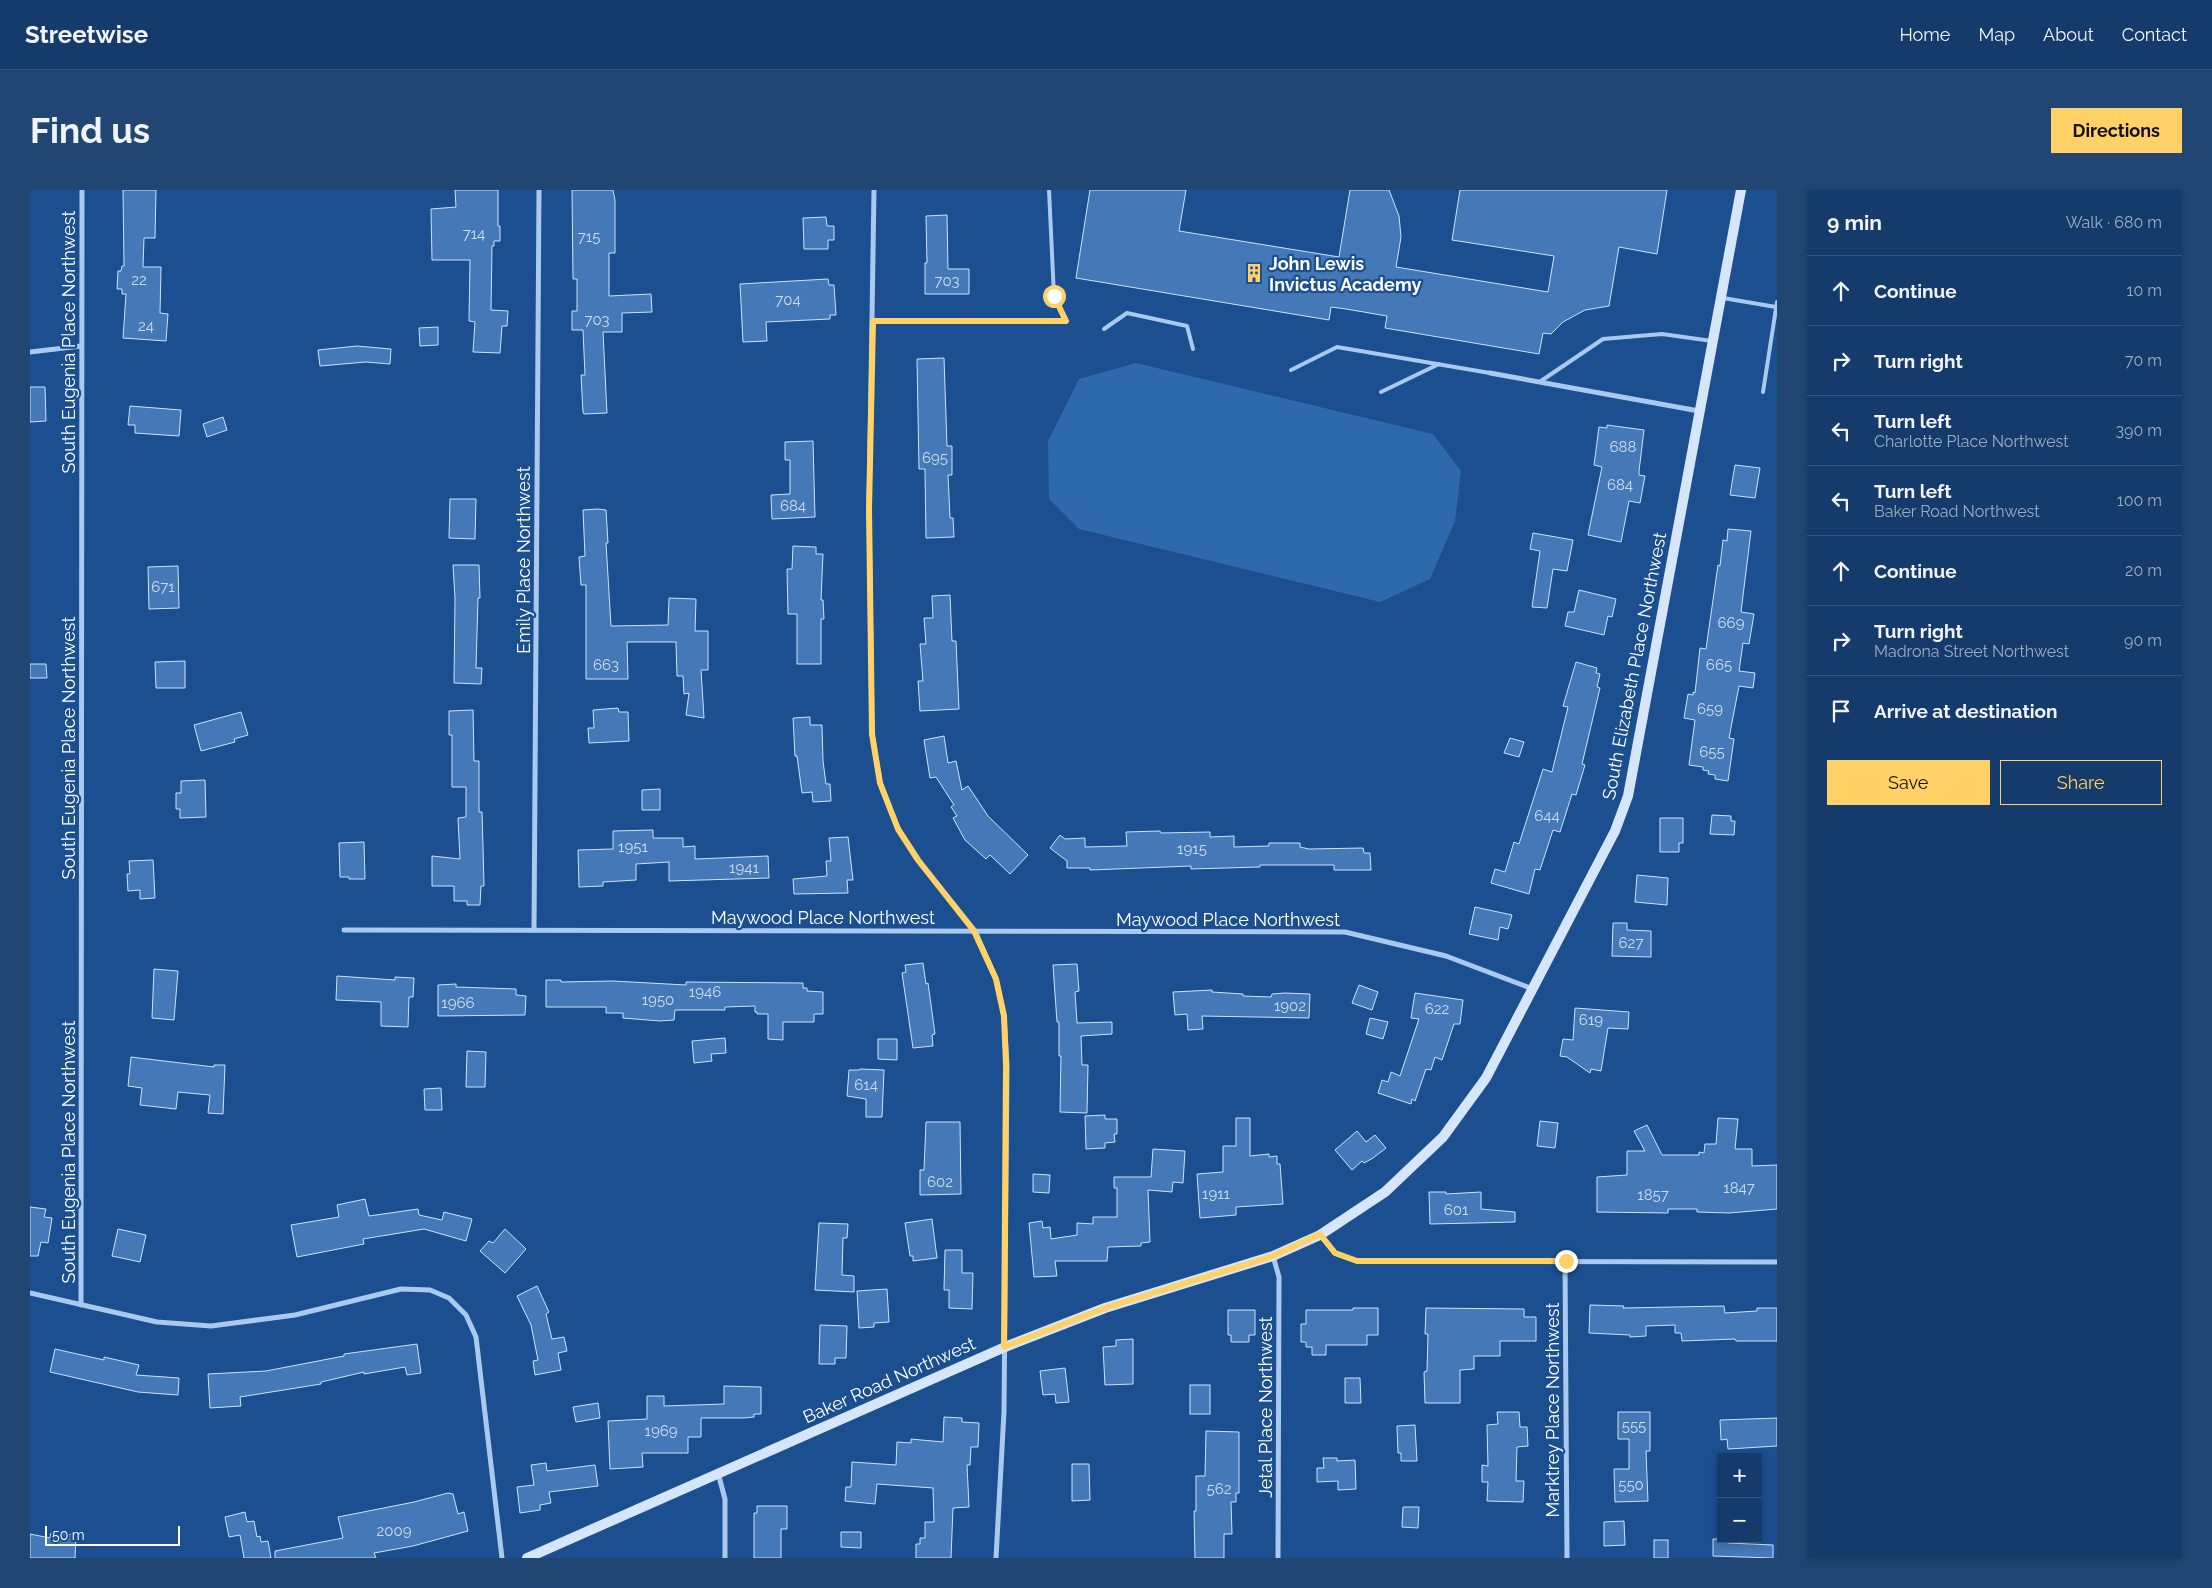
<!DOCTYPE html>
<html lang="en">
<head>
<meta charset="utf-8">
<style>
  body { margin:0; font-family:Raleway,sans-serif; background:#214673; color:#f1f3f6 }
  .controls { position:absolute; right:15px; bottom:15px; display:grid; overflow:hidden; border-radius:0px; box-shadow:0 2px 8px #0003 }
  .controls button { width:45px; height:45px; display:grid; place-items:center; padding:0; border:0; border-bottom:1px solid #33557e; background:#143b6b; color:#f1f3f6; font:25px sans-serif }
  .scale { position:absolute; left:15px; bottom:12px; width:135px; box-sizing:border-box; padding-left:5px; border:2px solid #fff; border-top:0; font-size:14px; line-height:18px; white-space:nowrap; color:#fff; -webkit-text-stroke:4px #1b4f8f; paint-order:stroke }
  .stop { position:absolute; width:15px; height:15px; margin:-11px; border:4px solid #ffd166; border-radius:50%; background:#fff }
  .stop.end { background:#ffd166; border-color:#fff; box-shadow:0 1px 5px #0008 }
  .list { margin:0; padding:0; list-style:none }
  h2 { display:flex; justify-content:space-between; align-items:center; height:65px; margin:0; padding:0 20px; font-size:21px }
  h2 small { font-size:16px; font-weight:400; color:#9dadc1 }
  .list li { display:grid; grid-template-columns:32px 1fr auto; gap:15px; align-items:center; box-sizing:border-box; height:70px; padding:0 20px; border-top:1px solid #33557e }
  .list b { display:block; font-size:19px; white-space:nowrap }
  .list p { margin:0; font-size:16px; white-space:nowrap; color:#9dadc1 }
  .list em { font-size:16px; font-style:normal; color:#9dadc1 }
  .actions { display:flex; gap:10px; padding:15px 20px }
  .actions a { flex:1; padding:11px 0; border:1px solid #ffd166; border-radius:0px; text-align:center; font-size:18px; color:#ffd166 }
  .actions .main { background:#ffd166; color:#111 }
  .icon { flex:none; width:28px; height:28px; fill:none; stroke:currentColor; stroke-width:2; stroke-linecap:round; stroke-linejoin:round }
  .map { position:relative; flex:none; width:1747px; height:1368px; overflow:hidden; border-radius:0px }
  header { display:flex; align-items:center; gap:30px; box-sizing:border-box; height:70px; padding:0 25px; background:#143b6b; border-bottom:1px solid #33557e }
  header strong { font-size:24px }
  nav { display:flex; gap:28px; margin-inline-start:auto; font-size:18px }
  .intro { display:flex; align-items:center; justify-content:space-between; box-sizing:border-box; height:120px; padding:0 30px }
  h1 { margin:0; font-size:35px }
  .button { padding:12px 22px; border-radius:0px; background:#ffd166; color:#111; font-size:18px; font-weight:700 }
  main { display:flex; gap:30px; padding:0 30px }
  aside { flex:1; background:#143b6b; border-radius:0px; box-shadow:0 2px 8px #0003 }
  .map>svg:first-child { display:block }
</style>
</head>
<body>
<header>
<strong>Streetwise</strong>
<nav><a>Home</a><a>Map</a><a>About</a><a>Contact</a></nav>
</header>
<div class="intro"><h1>Find us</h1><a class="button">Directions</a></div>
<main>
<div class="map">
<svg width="1747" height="1368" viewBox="0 0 1747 1368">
  <rect width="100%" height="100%" fill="#1b4f8f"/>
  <path fill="#2e69ad" d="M1106,173L1403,244L1431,281L1425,331L1400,389L1350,412L1049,339L1019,309L1018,251L1049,189Z"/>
  <g fill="#4478b7" stroke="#cfe3fa">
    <path d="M93,0H126L125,48H114L113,77H131L130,123L138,124L136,151L93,148L96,104H92V99H87L88,81H91L92,76H94Z"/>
    <path d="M425,0H468V36H470V51H464V56H462L461,120L478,121L477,136H472L470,163L443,162L445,132L439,131L440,70H402L401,19L426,17Z"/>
    <path d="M542,0H583L585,10V63H579V106L621,104L622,122L592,123V142H573L577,223L554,224L553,222L551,185H555L553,140H542V121H547V89H543Z"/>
    <path d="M1060,0H1156L1149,41L1309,67L1320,0H1359L1369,26L1371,47L1366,77L1518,102L1524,66L1422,50L1430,0H1637L1627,64L1589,57L1579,116L1555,120L1533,132L1521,144L1513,143L1509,164L1355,138L1357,126L1316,119L1301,117L1299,130L1046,88Z"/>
    <path d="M917,25L918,79H939V104H895V73H897L896,26Z"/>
    <path d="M796,27L797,36H804V50H798V59H774L773,28Z"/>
    <path d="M798,89L799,95H804L806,125H800V129L736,132L737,151L713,152L710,94Z"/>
    <path d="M408,137V155L390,156L389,138Z"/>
    <path d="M327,156L361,159L360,174L336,172L290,176L288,160Z"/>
    <path d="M914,168L917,256H922V285H918L920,328H923L924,347L896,348L895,279H889L887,169Z"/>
    <path d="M0,197H15L16,231L0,232Z"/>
    <path d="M100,216L151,220L149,246L105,243V235H98Z"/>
    <path d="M193,227L197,240L177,247L173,234Z"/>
    <path d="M1577,235L1614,240L1609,281V285L1615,286L1610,313L1599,311L1591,352L1558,345L1572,277L1564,275L1569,237L1577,238Z"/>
    <path d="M783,251L785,327L742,329L741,305L760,304V270H755V252Z"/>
    <path d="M1705,275L1730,278L1725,308L1700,305Z"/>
    <path d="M420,309H446L445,349L419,348Z"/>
    <path d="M568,319L576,320L578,353H576L581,436L638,435L639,408L666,409L665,441H678V480H671L674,528L656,525L659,503L654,504L653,486H647L646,452H597L598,489H556V395H551L549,367L555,366L553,320Z"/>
    <path d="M1698,339L1721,341L1711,422L1724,424L1719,454L1713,453L1709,481L1725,483L1723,498L1709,496L1699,548L1704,549L1698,591L1685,589V585L1678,584L1679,581L1673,580V577L1659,575L1665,530L1654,528L1658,504L1663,505V502L1665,503L1670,458L1676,459L1688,375L1690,376L1693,350L1697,351Z"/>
    <path d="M1503,343L1543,350L1537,381L1523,379L1517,418L1502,417L1510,361L1500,359Z"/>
    <path d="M763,356L786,357V364H793L791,410H793L794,429H791V474H767V424H758L757,379H762Z"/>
    <path d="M423,375H449L450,408H448L446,478H452L451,494L424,493L425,408Z"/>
    <path d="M148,376L149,418L119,419L118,377Z"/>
    <path d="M1549,400L1586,409L1582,427L1578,426L1574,445L1535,436L1538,422H1544Z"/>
    <path d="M920,405L922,451H926L929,519L890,521L888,491H893L890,454H896L894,428H903L902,406Z"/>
    <path d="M155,471V498H126L125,472Z"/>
    <path d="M1546,472L1567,478L1566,483L1570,484L1567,497L1570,498L1552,574L1555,575L1546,605L1542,604L1530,642L1523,640L1510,680L1505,679L1499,704L1461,693L1465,679L1475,682L1484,652L1489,654L1513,579L1522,582L1538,517L1533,516Z"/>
    <path d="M0,474H16L17,488H0Z"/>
    <path d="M588,518L589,522H598L599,551L559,553L558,538H564L563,520Z"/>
    <path d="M443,520L444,571H449V622H452L453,657L454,696H451L450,715H437V711H424V696H402V666L430,669L428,628L436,627V597H422V545H419V521Z"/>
    <path d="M211,522L218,545L204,549L205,552L171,561L164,535Z"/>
    <path d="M780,527V535H792L793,571L796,594H800L801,611L783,612L782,602L772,603L767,566H765L763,528Z"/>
    <path d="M914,546L918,573L926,571L932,600L938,596L958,626L998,665L980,684L960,665L956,669L935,650L923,628L927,626L921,617L924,615L906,587L900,588L894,550Z"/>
    <path d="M1480,548L1494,552L1489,567L1474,563Z"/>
    <path d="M175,590L176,627L150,628V619H146V603H151V591Z"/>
    <path d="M630,599V620H612V600Z"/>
    <path d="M1682,625L1701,626V631H1705L1704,645L1680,644Z"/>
    <path d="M1630,628H1653V653H1649V662H1630Z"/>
    <path d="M623,640V648H653V657L665,656V669L738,666L739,688L639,691V672L606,674V690L573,692V696L549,697L548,660L583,659V641Z"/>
    <path d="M1130,641L1131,643L1180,642V647L1204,646V657L1239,656V653H1270V657L1279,659L1333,658L1334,663H1340L1341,680H1304V675H1230V677L1161,679V676L1060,680V678H1037V671L1020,658L1030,645L1035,649L1055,648V657L1097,656L1096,642Z"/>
    <path d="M818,647L823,690H817L818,703L764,704L763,689L797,686L796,671H801L799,648Z"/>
    <path d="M334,652L335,689H319V687H310L309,653Z"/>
    <path d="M123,670L125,708L110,709V700L98,701L97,684H100L99,671Z"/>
    <path d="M1607,685L1638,688L1637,715L1605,712Z"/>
    <path d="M1445,717L1482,725L1478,739L1470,737L1468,750L1439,744Z"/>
    <path d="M1583,733H1597V740L1621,741V767L1582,766Z"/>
    <path d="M893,773L896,794L898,793L905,844L902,845L903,856L883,858L872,783L876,782L875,775Z"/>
    <path d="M1047,774L1049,801L1045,802L1047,833L1082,832V844L1051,846L1052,875H1058L1057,923L1030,922L1031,866H1029V832H1027L1023,775Z"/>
    <path d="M124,779L148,781L144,830L122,828Z"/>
    <path d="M307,786L365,790V787L384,788L383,807H379L378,837L351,836V812L306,810Z"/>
    <path d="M516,790H531V792L583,791L656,795V792L773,793V798H777V801L793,802V824H784V832H753V850L738,849V824H727V822H725V816L695,817V820H645L644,830L630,831L593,828V823H576V817H516Z"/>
    <path d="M426,794V797L486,799V805L496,806L495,825L408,826V795Z"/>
    <path d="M1329,795L1348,802L1342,820L1322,813Z"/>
    <path d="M1182,800V802L1213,804V806L1241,807L1242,804L1255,803L1280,804L1279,828L1172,826L1173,839L1158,840L1157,824L1145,825L1143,802Z"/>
    <path d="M1385,803L1433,810L1430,834H1424L1412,870L1405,867L1401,880L1396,879L1385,911L1382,909L1381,914L1348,903L1352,890L1358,892L1361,882L1370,886L1389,829L1381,828Z"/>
    <path d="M1545,818L1599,822L1598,839L1578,838L1571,881L1561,879L1560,883L1537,867L1530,866L1533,849L1543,850Z"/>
    <path d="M1340,828L1358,832L1353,849L1336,844Z"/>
    <path d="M695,848L696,863L681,864L682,871L664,873L662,851Z"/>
    <path d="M848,849H867V870L848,869Z"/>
    <path d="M437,861L456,862L455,897H436Z"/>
    <path d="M101,867L184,877V875H195L193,924L178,923L180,905L148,902L146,919L110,915L112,898L98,896Z"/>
    <path d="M830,879L854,880L852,927H836V909L817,906L819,880H829Z"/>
    <path d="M411,898L412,920H395L394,899Z"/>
    <path d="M1075,925V929H1087V944H1084L1085,952L1075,953V958L1056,959L1055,926Z"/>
    <path d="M1206,928H1220V966L1239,964V967L1247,966V974H1250L1253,1014L1206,1017V1025L1170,1028L1167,984L1193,982V956H1206Z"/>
    <path d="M1688,928L1708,929L1705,959H1722V976L1747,975V1019L1699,1023L1667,1022V1019H1638V1023L1567,1022V987L1597,985V961H1615L1604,941L1617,935L1632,965H1669V962L1674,963L1675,954H1686Z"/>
    <path d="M1510,931L1528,933L1525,958L1507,956Z"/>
    <path d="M896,932H930L931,1004L890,1005V980H894Z"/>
    <path d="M1327,941L1336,952L1345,945L1356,958L1343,968L1334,973L1332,971L1322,980L1305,960Z"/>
    <path d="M1123,959L1155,961L1153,993L1143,992L1142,1002L1118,1000L1120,1052L1111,1053V1056L1078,1057L1077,1071H1025L1027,1086L1004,1087L999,1033L1012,1031L1013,1038L1020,1037L1021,1049L1047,1045V1033L1063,1034V1027H1087V998H1084V987H1121Z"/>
    <path d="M1003,984L1020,985L1019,1003L1003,1002Z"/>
    <path d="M1399,1002H1416V1004L1451,1002V1019L1485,1022V1032L1400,1034Z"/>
    <path d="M335,1009L339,1026L388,1019L389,1025L412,1030L414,1022L442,1029L436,1051L394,1039L333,1049L334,1054L267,1067L261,1035L309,1027L307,1015Z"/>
    <path d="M0,1017L16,1019L14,1027L22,1028L18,1053L11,1052L8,1066H0Z"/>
    <path d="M902,1029L907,1068L883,1071V1066H880L875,1033Z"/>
    <path d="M789,1033L818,1034L817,1048H813L812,1085L824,1086V1102L785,1100Z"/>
    <path d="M88,1039L116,1045L110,1072L82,1066Z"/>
    <path d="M475,1039L496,1059L475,1083L450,1061L459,1051L463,1053Z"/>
    <path d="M915,1060H932V1083H943L942,1119L919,1118V1100H914Z"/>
    <path d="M507,1096L519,1122L516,1124L522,1149L534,1147L537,1161L528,1163L531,1180L505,1185L503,1171L508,1170L501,1135L487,1106Z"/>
    <path d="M857,1099L859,1132L844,1133V1137L829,1138L827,1101Z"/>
    <path d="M1560,1115L1594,1116L1593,1118L1694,1116L1695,1123L1727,1121V1118H1747V1151H1706L1705,1149L1652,1151L1651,1143H1645V1135L1616,1136V1146L1600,1147V1145L1559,1143Z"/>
    <path d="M1323,1118H1348V1145H1337V1155H1296V1165H1282V1157H1276V1152H1271V1134H1276V1120H1323Z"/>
    <path d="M1396,1118L1494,1119V1127H1506V1151H1470V1166H1444V1179L1430,1180V1213H1395L1394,1182L1397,1181L1398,1144H1395Z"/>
    <path d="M1198,1120H1225V1145H1219V1152H1201V1145H1198Z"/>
    <path d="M790,1135L817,1136L816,1168H805V1174H789Z"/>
    <path d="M1103,1149V1194L1075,1195L1073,1157L1086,1156V1150Z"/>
    <path d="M387,1154L391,1183L377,1185L375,1177L334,1184V1182L291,1192V1194L210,1207L211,1216L180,1218L178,1184L236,1181L314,1166V1164Z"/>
    <path d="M25,1159L74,1170V1167L109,1175L106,1185L149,1188L148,1205L108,1202L20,1182Z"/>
    <path d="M1035,1178L1039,1212L1026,1213L1025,1204L1013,1205L1010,1181Z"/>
    <path d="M1315,1188H1330L1331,1213H1315Z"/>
    <rect x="1160" y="1195" width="20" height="29"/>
    <path d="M694,1196L731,1197V1224H724V1227L714,1228H671V1247H658V1263H612L613,1277L580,1279L578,1231L617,1229V1206H634V1216L694,1214Z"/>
    <path d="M568,1213L570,1228L546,1232L543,1217Z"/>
    <path d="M1467,1222H1489L1490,1237H1497L1498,1256L1487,1257L1486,1291H1494L1493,1312L1457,1311L1458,1292H1452V1275L1458,1276L1457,1235L1468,1234Z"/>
    <path d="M1588,1222H1620V1261H1616L1618,1311L1585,1312L1584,1279H1599V1249H1588Z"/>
    <path d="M914,1227L932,1228V1232L949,1233L948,1257H941L940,1275H937L939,1317L923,1318L921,1368H886V1354H890V1348H895V1332H904L903,1298L847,1294L845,1314L815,1311L816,1297H821L822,1272L866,1275L867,1252L881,1253V1249L913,1252Z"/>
    <path d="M1747,1228V1256L1698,1259L1697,1249L1691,1250L1690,1230Z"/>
    <path d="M1385,1235L1387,1271H1371V1263H1368L1367,1236Z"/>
    <path d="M1176,1241L1209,1242V1303H1206V1312H1201L1202,1344H1194V1368H1165L1164,1321H1166V1286H1175Z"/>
    <path d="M1293,1268H1307V1271L1325,1270L1326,1299L1308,1300V1291L1287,1292V1278H1294Z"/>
    <path d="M516,1273L517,1281L565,1275L568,1296L519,1302L521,1313L510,1315V1320L490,1323L487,1297L504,1295L501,1275Z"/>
    <path d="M1042,1274H1059L1060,1310L1042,1311Z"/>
    <path d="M418,1303L423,1304L428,1324L434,1322L438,1341L383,1356L344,1363L346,1368H245V1361L313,1348L308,1327L384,1312Z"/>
    <path d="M727,1316H757V1339H751V1368H724V1323H727Z"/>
    <path d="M1373,1317H1389L1388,1338L1372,1337Z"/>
    <path d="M215,1322L217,1332L224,1331L227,1347L230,1346L231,1352L238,1351L241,1368H214L210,1345L199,1347L195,1327Z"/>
    <path d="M1594,1331L1595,1355L1574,1356V1332Z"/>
    <path d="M811,1342H831V1358L811,1357Z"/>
    <path d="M21,1343L46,1345L45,1368H0V1344L20,1348Z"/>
    <path d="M1683,1349H1698V1353L1743,1355V1368L1683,1366Z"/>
    <rect x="1624" y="1350" width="14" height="18"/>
  </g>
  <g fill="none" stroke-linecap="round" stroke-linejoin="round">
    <g stroke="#a9c9ee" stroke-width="4">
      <path d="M1693,108L1746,117"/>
      <path d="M843,131H1036L1024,106L1019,0"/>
      <path d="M1074,139L1097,123L1157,136L1163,159"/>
      <path d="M1261,180L1307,157L1460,183"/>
      <path d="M1511,191L1573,149L1632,144L1682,151"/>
      <path d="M1351,202L1409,174"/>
      <path d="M1733,202L1747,112"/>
    </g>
    <g stroke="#a9c9ee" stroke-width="5">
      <path d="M844,0L839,319L842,544L850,593L868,639L888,670L945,741L966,789L974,826L977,875L974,1222L966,1368"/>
      <path d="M0,162L51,156"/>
      <path d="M1460,183L1669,221"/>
      <path d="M314,740L1315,742L1416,766L1503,799"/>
      <path d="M504,740L509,0"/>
      <path d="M1290,1045L1305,1063L1327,1071L1747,1072"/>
      <path d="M1243,1066L1249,1087L1248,1368"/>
      <path d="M1535,1071L1537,1368"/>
      <path d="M0,1103L127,1132L181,1136L265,1125L371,1099L400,1100L419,1108L436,1125L446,1147L472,1368"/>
      <path d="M51,1115L52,0"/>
      <path d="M688,1283L695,1309V1368"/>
    </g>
    <path stroke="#d6e6fa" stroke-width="10" d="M497,1368L975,1157L1075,1118L1243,1066L1290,1045L1355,1002L1413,947L1456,888L1585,641L1598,606L1711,0"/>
  </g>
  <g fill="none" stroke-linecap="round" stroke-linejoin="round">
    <path stroke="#ffd166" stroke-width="6" d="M1024,106L1036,131H843L839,319L842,544L850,593L868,639L888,670L944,741L966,789L974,826L976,875L974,1157L1075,1118L1243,1066L1290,1044L1305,1063L1327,1071H1536"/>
  </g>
  <defs>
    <g id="building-bare" transform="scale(1.5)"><path d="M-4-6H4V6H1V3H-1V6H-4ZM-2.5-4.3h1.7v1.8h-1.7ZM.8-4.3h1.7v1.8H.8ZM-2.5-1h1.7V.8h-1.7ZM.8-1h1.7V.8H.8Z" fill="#ffd166" stroke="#1b4f8f" stroke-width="2.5" paint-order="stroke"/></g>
  </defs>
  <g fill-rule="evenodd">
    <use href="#building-bare" x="1224" y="83"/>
  </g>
  <g text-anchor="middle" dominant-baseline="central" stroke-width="4.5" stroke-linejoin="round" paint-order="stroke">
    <g font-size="15" fill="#d0dded">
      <text x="444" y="44">714</text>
      <text x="559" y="47">715</text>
      <text x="109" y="90">22</text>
      <text x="917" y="91">703</text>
      <text x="758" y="110">704</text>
      <text x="567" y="130">703</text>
      <text x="116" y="136">24</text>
      <text x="1593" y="257">688</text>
      <text x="905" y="268">695</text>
      <text x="1590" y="295">684</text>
      <text x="763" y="316">684</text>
      <text x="133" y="397">671</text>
      <text x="1701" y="433">669</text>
      <text x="576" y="475">663</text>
      <text x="1689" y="475">665</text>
      <text x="1680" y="519">659</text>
      <text x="1682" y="562">655</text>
      <text x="1517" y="626">644</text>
      <text x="603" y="657">1951</text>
      <text x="1162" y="659">1915</text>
      <text x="714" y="678">1941</text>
      <text x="1601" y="753">627</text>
      <text x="675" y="802">1946</text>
      <text x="628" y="810">1950</text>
      <text x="428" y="813">1966</text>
      <text x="1260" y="816">1902</text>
      <text x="1407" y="819">622</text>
      <text x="1561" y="830">619</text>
      <text x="836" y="895">614</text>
      <text x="910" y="992">602</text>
      <text x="1709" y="998">1847</text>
      <text x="1186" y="1004">1911</text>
      <text x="1623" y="1005">1857</text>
      <text x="1426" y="1020">601</text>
      <text x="1604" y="1236">555</text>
      <text x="631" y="1241">1969</text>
      <text x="1601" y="1295">550</text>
      <text x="1189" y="1299">562</text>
      <text x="364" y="1341">2009</text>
    </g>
    <g font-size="18" font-weight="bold" fill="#fff" stroke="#1b4f8f" text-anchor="start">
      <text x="1239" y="73">John Lewis<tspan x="1239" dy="21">Invictus Academy</tspan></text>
    </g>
    <g font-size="18" fill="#fff" stroke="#1b4f8f">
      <text transform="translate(38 152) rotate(-90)">South Eugenia Place Northwest</text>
      <text transform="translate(493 370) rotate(-90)">Emily Place Northwest</text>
      <text transform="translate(1604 476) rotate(-79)">South Elizabeth Place Northwest</text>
      <text transform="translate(38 558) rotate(-90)">South Eugenia Place Northwest</text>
      <text x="793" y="727">Maywood Place Northwest</text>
      <text x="1198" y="729">Maywood Place Northwest</text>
      <text transform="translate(38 962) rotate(-90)">South Eugenia Place Northwest</text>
      <text transform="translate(859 1190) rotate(-24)">Baker Road Northwest</text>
      <text transform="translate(1235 1217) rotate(-90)">Jetal Place Northwest</text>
      <text transform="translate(1522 1220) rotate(-90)">Marktrey Place Northwest</text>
    </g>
  </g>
</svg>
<div class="controls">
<button>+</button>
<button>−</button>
</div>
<div class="scale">50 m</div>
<div class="stop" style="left:1024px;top:106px"></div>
<div class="stop end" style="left:1536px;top:1071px"></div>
</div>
<aside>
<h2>9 min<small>Walk · 680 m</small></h2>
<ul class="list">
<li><svg class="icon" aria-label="ahead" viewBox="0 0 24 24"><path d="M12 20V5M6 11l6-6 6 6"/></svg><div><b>Continue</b></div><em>10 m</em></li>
<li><svg class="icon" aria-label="right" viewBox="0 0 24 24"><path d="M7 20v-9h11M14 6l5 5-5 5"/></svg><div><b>Turn right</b></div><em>70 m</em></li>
<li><svg class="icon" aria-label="left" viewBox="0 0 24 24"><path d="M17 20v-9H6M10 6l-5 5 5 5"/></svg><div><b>Turn left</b><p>Charlotte Place Northwest</p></div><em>390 m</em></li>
<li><svg class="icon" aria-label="left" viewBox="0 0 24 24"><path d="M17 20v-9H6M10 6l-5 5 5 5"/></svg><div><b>Turn left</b><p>Baker Road Northwest</p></div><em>100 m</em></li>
<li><svg class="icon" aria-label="ahead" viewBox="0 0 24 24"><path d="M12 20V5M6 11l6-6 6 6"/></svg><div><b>Continue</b></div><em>20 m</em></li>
<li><svg class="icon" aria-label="right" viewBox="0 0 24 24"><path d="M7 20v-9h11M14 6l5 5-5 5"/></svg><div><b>Turn right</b><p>Madrona Street Northwest</p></div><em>90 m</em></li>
<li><svg class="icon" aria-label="arrive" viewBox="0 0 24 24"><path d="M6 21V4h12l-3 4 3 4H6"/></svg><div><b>Arrive at destination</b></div></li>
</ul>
<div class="actions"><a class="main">Save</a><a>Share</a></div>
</aside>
</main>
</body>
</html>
